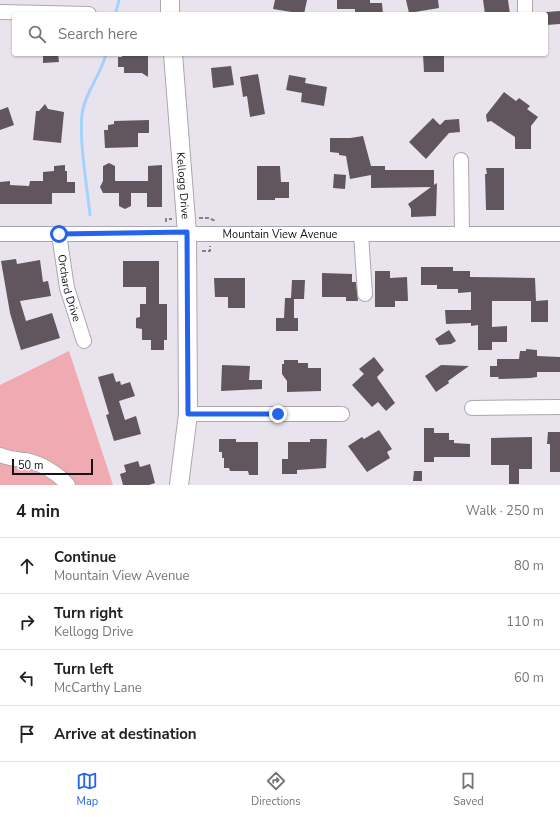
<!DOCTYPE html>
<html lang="en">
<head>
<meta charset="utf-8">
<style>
  body { margin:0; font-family:"Nunito Sans",sans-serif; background:#f6f6f6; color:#222 }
  .scale { position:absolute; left:12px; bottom:10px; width:81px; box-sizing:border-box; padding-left:4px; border:2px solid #151317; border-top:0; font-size:11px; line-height:14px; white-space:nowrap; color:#151317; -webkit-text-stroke:3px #fff; paint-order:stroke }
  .stop { position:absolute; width:12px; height:12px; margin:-9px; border:3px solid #2563eb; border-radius:50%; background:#fff }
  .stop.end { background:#2563eb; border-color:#fff; box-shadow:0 1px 4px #0008 }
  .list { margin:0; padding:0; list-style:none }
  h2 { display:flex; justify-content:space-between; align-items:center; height:52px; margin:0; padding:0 16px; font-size:17px }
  h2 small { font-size:13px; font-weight:400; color:#767676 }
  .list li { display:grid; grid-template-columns:26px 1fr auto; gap:12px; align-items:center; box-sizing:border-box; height:56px; padding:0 16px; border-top:1px solid #e0e0e0 }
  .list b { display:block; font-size:15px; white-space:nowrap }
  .list p { margin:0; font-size:13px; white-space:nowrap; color:#767676 }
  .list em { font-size:13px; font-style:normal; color:#767676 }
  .icon { flex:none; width:22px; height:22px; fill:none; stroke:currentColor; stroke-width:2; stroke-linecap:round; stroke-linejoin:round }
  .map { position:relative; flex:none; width:560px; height:485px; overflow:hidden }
  .search { position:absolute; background:#fff; box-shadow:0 1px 3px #0004; left:12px; right:12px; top:12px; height:44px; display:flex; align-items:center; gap:10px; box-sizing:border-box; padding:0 14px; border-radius:4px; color:#767676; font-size:15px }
  .sheet { height:276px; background:#fff }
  nav { display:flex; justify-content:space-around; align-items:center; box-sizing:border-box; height:56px; border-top:1px solid #e0e0e0; background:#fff; font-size:11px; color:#767676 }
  nav a { display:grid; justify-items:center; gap:2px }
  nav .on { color:#2563eb }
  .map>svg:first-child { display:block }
</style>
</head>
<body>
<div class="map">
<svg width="560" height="485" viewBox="0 0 560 485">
  <rect width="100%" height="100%" fill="#e9e3ee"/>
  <path fill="#f0abb2" d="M69,351L113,485H0V385Z"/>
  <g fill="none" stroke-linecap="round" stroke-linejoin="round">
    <g stroke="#a3d2fc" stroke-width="3">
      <path d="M116,12L119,0"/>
      <path d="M90,215C87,186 79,142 82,114C85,92 101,75 106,54"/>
    </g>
  </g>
  <g fill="#61565d">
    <path d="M275,0H307L304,14L273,9Z"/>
    <path d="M337,0H370V3H382L383,14H355V9H337Z"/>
    <path d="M406,0H438L439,8L409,13Z"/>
    <path d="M483,0H508L510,14H485Z"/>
    <path d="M560,11V24L546,25V12Z"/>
    <path d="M43,54H58L59,62L43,63Z"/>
    <path d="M122,54H148V77L142,73H124V67H118V57H122Z"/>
    <path d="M423,54H444V72H424Z"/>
    <path d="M231,66L234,85L213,88L211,68Z"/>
    <path d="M258,74L265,114L250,117L247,96L243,97L240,77Z"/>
    <path d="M289,75L306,78L305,83L327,87L324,106L301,102L302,93L286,90Z"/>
    <path d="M504,92L516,101L519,98L530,106L527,109L538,117L531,126V149H515V137L491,121L487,122L486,115Z"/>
    <path d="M45,104L48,109L64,112L61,143L33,140L36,111H39Z"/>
    <path d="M8,107L14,125L0,130V110Z"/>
    <path d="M433,118L440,125L445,120L459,119L460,132L449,133L426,159L409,142Z"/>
    <path d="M149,120V133H138V147L105,148L104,130H108V125L114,124V121Z"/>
    <path d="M363,136L371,166H385V170H434V185L437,183L436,216L411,217V209L408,204L431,187L371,188V175L350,179L346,156L339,155V153L330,152V138H350Z"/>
    <path d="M109,163L115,166V181H148V166L162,165V207H147V193H131V206L125,209L119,206V193H103L100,187L103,181V166Z"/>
    <path d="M65,165V171H67V182H75V193H52V204H0V182L10,181V185L29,186L30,181H43V172L54,171V166Z"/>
    <path d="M257,166H280L281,182H289V198H275V200H257Z"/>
    <path d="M486,168H504V210H486L485,174H487Z"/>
    <path d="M334,174L346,175L345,189L333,188Z"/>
    <path d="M16,259L17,264L40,260L43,282L48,281L51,296L20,301L26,321L52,313L60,338L21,350L10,313L1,261Z"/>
    <path d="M123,261H159V304H167V340H164V350H151V340H142V329L136,328V318L140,317V304H146V287H123Z"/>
    <path d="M421,267H453V271H470V277L535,278L536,301L548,300V322H531V301H535H492V327L507,326V342H492V350H478V325L471,326V323L446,324L445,310H471V292L458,293V289H437V285H421Z"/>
    <path d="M375,271H390V278L407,277L408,301H395V307H375Z"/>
    <path d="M322,273L352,274V282H356L358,301H346V297H322Z"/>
    <path d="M214,278H245V308H228V297H215Z"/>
    <path d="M292,280H305L304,299H294V318H298V331H276V318H284L285,298H291Z"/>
    <path d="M449,330L456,341L451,344L439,345L435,339Z"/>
    <path d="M526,349L537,350V356L560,357V372H537V377L530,378L498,379L499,377H490V366H497V359H519L520,351H526Z"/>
    <path d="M374,357L384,370L377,377L378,379L395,403L386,411L378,402L372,407L352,385L364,374L359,369Z"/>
    <path d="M284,360H298V363H308V368H321V391L287,392V381L282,374V364H284Z"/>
    <path d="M222,365L250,366L249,380H262V389L221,391Z"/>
    <path d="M441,365L469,366L448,381L449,383L436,392L425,376Z"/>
    <path d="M113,373L116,382L120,381L121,385L130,382L135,396L119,401L125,420L136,416L141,434L114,441L106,415L109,414L98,377Z"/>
    <path d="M424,428H434V433H449V440H454V443L470,444V457H434V462H424Z"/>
    <path d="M379,430L392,449L387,452L390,458L367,472L348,446L362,437L364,439Z"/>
    <path d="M548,432H560V472H550V444H547Z"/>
    <path d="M532,437V469H519V484H509V465H491V438Z"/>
    <path d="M219,439H236V442H258V475H249L248,471H230L229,468H224V458H222V452H219Z"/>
    <path d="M310,439H327L326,468L297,470V474H282V459H288V442H310Z"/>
    <path d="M138,461L140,467L150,464L155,483L149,485H123L120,474L126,472L124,465Z"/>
    <path d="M414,471H422V481H413Z"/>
  </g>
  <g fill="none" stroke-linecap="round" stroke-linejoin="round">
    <g stroke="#aca6b1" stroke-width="16">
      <g id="minor">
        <path d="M0,12L89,14"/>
        <path d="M525,14V0"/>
        <path d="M461,160L462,234"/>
        <path id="s1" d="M0,234H560"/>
        <path id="s2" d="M59,234L67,288L84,341"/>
        <path d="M361,234L365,294"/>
        <path d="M472,408L560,407"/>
        <path d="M188,414H342"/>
        <path d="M0,455C9,459 15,459 25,460C41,463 57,473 68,485"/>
      </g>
    </g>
    <g stroke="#aca6b1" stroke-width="20">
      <g id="major">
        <path d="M170,0V14"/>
        <path id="s3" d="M173,54L187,233L188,414L179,485"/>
      </g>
    </g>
    <g stroke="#848088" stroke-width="2" stroke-dasharray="4 2" stroke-linecap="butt">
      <path d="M199,218H208L216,221"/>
      <path d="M166,222V219H172"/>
      <path d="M202,251H210V246"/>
    </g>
    <use href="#minor" stroke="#fff" stroke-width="14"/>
    <use href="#major" stroke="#fff" stroke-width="18"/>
  </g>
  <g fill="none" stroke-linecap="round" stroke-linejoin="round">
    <path stroke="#2563eb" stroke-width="5" d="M59,234L187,232L188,414H278"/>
  </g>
  <g text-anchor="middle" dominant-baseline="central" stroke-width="4" stroke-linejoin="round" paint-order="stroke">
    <g font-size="11" fill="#151317" stroke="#fff">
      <text stroke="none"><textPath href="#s3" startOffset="132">Kellogg Drive</textPath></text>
      <text stroke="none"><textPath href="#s1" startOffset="280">Mountain View Avenue</textPath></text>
      <text stroke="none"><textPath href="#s2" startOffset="55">Orchard Drive</textPath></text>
    </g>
  </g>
</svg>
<div class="scale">50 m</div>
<div class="stop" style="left:59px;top:234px"></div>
<div class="stop end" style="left:278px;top:414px"></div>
<div class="search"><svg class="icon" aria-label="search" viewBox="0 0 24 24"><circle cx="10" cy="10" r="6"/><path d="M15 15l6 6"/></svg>Search here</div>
</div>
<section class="sheet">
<h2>4 min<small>Walk · 250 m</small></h2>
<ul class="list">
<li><svg class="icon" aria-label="ahead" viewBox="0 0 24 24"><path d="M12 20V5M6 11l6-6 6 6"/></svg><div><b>Continue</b><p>Mountain View Avenue</p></div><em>80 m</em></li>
<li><svg class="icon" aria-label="right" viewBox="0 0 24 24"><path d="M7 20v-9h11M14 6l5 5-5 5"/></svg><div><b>Turn right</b><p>Kellogg Drive</p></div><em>110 m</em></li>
<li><svg class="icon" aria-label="left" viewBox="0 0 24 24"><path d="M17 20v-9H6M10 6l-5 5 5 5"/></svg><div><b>Turn left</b><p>McCarthy Lane</p></div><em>60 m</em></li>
<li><svg class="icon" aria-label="arrive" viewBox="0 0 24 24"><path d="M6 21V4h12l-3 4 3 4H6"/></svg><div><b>Arrive at destination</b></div></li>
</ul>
</section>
<nav>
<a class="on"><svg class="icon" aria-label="map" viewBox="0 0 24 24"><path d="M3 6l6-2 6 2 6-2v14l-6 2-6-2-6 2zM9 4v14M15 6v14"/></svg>Map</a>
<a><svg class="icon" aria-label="directions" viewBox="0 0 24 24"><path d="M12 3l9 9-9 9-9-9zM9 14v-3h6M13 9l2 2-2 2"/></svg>Directions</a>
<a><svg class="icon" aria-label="saved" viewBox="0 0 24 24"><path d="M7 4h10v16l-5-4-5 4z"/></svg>Saved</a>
</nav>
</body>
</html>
